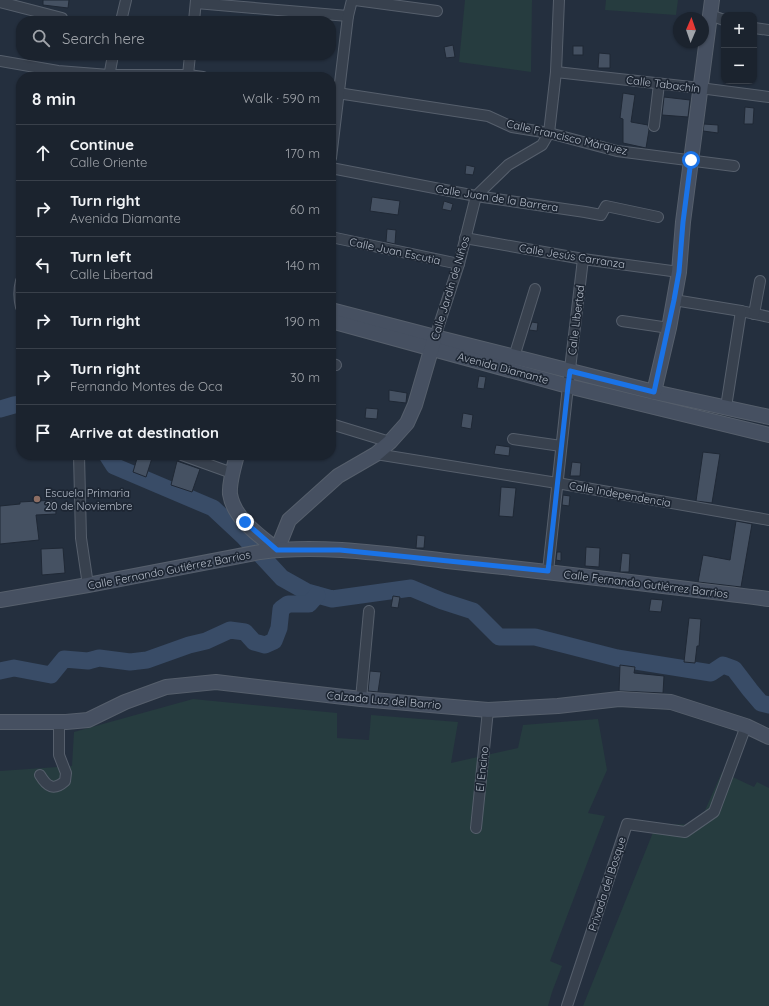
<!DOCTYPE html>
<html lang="en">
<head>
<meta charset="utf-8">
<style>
  body { margin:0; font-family:Quicksand,sans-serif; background:#282f3a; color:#f1f3f6 }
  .controls { position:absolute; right:12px; top:12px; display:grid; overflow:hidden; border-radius:8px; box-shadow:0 1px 3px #0004 }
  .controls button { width:36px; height:36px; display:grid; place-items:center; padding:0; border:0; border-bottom:1px solid #39404a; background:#1b232e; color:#f1f3f6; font:20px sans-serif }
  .compass { position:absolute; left:673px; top:12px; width:36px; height:36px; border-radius:50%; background:#1b232e; box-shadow:0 1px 3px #0004; rotate:2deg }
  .stop { position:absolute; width:12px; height:12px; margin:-9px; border:3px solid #1a73e8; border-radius:50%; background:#fff }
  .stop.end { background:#1a73e8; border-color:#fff; box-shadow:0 1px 4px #0008 }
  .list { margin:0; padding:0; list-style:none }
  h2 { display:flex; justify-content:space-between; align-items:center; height:52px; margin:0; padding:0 16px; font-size:17px }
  h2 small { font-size:13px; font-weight:400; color:#a0a4aa }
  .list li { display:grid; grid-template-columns:26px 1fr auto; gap:12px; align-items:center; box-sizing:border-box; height:56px; padding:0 16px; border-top:1px solid #39404a }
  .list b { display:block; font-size:15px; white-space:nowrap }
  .list p { margin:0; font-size:13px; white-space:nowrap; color:#a0a4aa }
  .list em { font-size:13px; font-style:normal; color:#a0a4aa }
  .icon { flex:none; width:22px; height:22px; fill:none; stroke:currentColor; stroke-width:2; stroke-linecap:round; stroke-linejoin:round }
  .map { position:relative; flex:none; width:769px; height:1006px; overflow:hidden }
  .search { position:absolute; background:#1b232e; box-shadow:0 1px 3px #0004; left:16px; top:16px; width:320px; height:44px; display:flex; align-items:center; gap:10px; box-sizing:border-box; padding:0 14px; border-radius:16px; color:#a0a4aa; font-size:15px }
  .panel { position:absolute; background:#1b232e; box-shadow:0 1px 3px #0004; left:16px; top:72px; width:320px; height:388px; border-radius:16px }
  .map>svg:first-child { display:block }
</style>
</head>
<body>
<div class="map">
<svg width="769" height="1006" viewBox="0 0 769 1006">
  <rect width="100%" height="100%" fill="#242f3e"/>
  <g fill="#263c3f">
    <path d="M465,0H532L531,72L459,62Z"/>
    <path d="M606,0H678L676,15L605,10Z"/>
    <path d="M193,699L337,713V738L369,740L371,715L458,722L451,763L518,748L523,725L598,719L607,770L588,813L605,816L550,961L562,966L552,992L548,1006H0V771L72,766L74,732Z"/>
    <path d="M722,772L754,787L757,782L769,788V1006H583L656,825L699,824Z"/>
  </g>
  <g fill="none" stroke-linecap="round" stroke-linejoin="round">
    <g stroke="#394c67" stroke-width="17">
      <path d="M0,409L14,405L21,404"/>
      <path d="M107,455L114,466L213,508L243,536L282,578L307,592L332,599L411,588L442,601L473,611L499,637H535L617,658L711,673L723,665L734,669L750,690L761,703L769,705"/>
      <path d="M0,671L14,668L51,675L64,659L88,661L99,658L130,662L147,660L189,645L206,641L230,630L245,632L254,642L265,645L274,641L279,628L281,609L288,604H309L317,595"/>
    </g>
  </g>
  <g fill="#455162" stroke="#1f2835">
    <path d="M43,0H69L68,8L43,5Z"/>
    <path d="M453,45L455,57L446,58L444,47Z"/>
    <rect x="573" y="46" width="10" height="9"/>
    <path d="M599,53L610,54V68H598Z"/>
    <path d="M623,93L635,95L631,122L648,125L649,130L646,148L623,143V119L620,118Z"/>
    <path d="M664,97L690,100L688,117L662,115Z"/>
    <path d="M745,107L754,108L753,124H744Z"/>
    <path d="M704,124L718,125V133L703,131Z"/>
    <path d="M466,165L475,167L473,175L465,174Z"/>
    <path d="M372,197L400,201L398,215L370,211Z"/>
    <path d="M444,201L453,204L451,211L442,209Z"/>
    <path d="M387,229L396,230L395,244L386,242Z"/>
    <path d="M532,322L538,323L537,331L529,330Z"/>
    <path d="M479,376L486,377L484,389L477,388Z"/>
    <path d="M389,390L407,393L406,403L389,401Z"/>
    <path d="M366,408L378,409L377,419L365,418Z"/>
    <path d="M463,413L473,415L471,429L461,427Z"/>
    <path d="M496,445L510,447L509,456L494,454Z"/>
    <path d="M703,452L720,454L712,503L696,501Z"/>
    <path d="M138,455H153L146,477L133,472Z"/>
    <path d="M177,461L200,469L192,492L171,485Z"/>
    <path d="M572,462L581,463L580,476H570Z"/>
    <path d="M501,487L516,488L513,517L499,516Z"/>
    <path d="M563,495L570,496L569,506L562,505Z"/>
    <path d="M55,500L56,514L36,515L39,540L0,544V506L20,504V502Z"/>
    <path d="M736,521L752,524L741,587L698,582L703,555L730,560Z"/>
    <path d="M417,535L425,536L424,548H416Z"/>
    <path d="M586,547L600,548L599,567L585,566Z"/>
    <path d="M63,548L65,573L42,575L41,549Z"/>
    <path d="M557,552H561V561L556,560Z"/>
    <path d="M622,553L630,554L629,572H620Z"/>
    <path d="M393,596L400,597L398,608L391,607Z"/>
    <path d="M651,599L663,600L661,612L649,611Z"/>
    <path d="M689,618L701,619L699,646H697L695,663L684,662Z"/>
    <path d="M620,665L635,667L634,673L664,676L663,693L619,691Z"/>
    <path d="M370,671L381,672L378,692L368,691Z"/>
  </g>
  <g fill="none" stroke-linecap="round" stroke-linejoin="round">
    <g stroke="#565f6c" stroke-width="12">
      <g id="street">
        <path d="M355,0L437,11"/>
        <path d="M0,2L62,18V21"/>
        <path d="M196,3L348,16"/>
        <path d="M710,15L724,20"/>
        <path d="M121,21L126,0"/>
        <path d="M194,21L196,0"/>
        <path d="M754,28L769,30"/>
        <path d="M0,61L58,71L109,75H188L203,77"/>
        <path d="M556,72L700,88L769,97"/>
        <path d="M188,75L190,55"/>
        <path d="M109,77L113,55"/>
        <path d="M331,92L488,116L512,127L549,133L617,151L734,166"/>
        <path d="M654,126L659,84"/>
        <path d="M331,158L348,16L352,0"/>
        <path d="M331,168L476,196L585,212L601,215L606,206L658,217"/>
        <path d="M331,237L459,264"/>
        <path d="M465,238L583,259L679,272"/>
        <path d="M21,281C19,289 19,299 21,307"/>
        <path d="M674,300L741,311L769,317"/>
        <path d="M754,314L760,281"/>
        <path d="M622,321L669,328"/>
        <path d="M435,337L459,264L476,196L508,165L542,145L549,133L556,72L559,0"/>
        <path d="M514,357L535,289"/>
        <path d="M331,364L336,365"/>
        <path d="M726,407L741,311"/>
        <path d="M331,424L390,442"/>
        <path d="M513,439L561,446"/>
        <path d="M376,454L557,483L769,520"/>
        <path d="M79,455L81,538L88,585"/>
        <path d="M182,455L232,473"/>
        <path d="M548,571L568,386L583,259"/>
        <path d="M361,699L369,611"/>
        <path d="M40,775C47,787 54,791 65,781L66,773L59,755V722"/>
        <path d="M476,828L488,710"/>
        <path d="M567,1006L627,824L685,832L714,812L746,726"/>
      </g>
    </g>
    <g stroke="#565f6c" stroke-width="16">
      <g id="secondary">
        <path d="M331,310L435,337L654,392L769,417"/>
        <path d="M331,321L568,386L769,435"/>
        <path d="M654,392L669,328L679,272L683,222L712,0"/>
        <path d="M237,455C234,466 229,483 230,494C234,519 259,535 277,550L289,520L338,476L376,454L390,442L407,423L415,405L434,340"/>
        <path d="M0,600L88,585L260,552C321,544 386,554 447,561C555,572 662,586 769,599"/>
        <path d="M0,722H66L88,720L125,702L166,687L216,682L361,699L488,710L558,706L619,699L671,702L746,726L769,737"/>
      </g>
    </g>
    <use href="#street" stroke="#38414e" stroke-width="10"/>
    <use href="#secondary" stroke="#465061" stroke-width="14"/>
  </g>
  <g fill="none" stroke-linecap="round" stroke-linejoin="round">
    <path stroke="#1a73e8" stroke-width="5" d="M245,522L277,550H340L548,571L568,386L570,371L654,392L674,300L679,272L683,222L691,160"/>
  </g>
  <circle fill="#8d6e63" stroke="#1d2633" stroke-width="1.5" cx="37" cy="499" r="4"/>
  <g text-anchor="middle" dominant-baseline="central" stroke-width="3.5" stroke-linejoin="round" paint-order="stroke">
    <g font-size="11" fill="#b4bcc9" stroke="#1d2633">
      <text transform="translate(663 84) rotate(7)">Calle Tabachín</text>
      <text transform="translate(567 137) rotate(13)">Calle Francisco Márquez</text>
      <text transform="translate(497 198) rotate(9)">Calle Juan de la Barrera</text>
      <text transform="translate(395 251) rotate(12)">Calle Juan Escutia</text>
      <text transform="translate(572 256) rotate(9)">Calle Jesús Carranza</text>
      <text transform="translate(450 288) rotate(-73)">Calle Jardín de Niños</text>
      <text transform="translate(576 320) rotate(-83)">Calle Libertad</text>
      <text transform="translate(503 368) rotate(15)">Avenida Diamante</text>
      <text transform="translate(620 494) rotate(10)">Calle Independencia</text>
      <text transform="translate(169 570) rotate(-11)">Calle Fernando Gutiérrez Barrios</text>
      <text transform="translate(646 584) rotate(7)">Calle Fernando Gutiérrez Barrios</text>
      <text transform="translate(384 700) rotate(5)">Calzada Luz del Barrio</text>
      <text transform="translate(482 769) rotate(-84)">El Encino</text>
      <text transform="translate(607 884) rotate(-72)">Privada del Bosque</text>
    </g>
    <g font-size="11" fill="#b4bcc9" stroke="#1d2633" text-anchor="start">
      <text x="45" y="493">Escuela Primaria<tspan x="45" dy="13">20 de Noviembre</tspan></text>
    </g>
  </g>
</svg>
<div class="controls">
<button>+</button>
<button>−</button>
</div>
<svg class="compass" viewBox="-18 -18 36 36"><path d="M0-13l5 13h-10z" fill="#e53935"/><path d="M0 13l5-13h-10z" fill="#a0a4aa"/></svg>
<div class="stop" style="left:691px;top:160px"></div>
<div class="stop end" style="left:245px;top:522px"></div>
<div class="search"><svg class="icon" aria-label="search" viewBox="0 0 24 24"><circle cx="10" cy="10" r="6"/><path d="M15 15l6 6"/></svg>Search here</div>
<section class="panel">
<h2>8 min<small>Walk · 590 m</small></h2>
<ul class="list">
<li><svg class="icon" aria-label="ahead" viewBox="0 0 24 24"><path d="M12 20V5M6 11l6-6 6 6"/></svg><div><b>Continue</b><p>Calle Oriente</p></div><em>170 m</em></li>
<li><svg class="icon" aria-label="right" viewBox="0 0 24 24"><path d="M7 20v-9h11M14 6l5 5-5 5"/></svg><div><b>Turn right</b><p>Avenida Diamante</p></div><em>60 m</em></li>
<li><svg class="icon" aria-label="left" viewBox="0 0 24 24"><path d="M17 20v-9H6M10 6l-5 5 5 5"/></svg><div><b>Turn left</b><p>Calle Libertad</p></div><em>140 m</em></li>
<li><svg class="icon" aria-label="right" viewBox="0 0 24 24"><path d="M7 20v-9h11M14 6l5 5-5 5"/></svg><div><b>Turn right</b></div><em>190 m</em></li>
<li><svg class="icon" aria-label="right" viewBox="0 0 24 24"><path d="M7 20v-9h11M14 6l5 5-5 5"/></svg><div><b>Turn right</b><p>Fernando Montes de Oca</p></div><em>30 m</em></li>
<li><svg class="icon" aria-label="arrive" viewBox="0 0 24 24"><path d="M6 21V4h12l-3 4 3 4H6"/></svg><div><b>Arrive at destination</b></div></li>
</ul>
</section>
</div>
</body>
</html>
